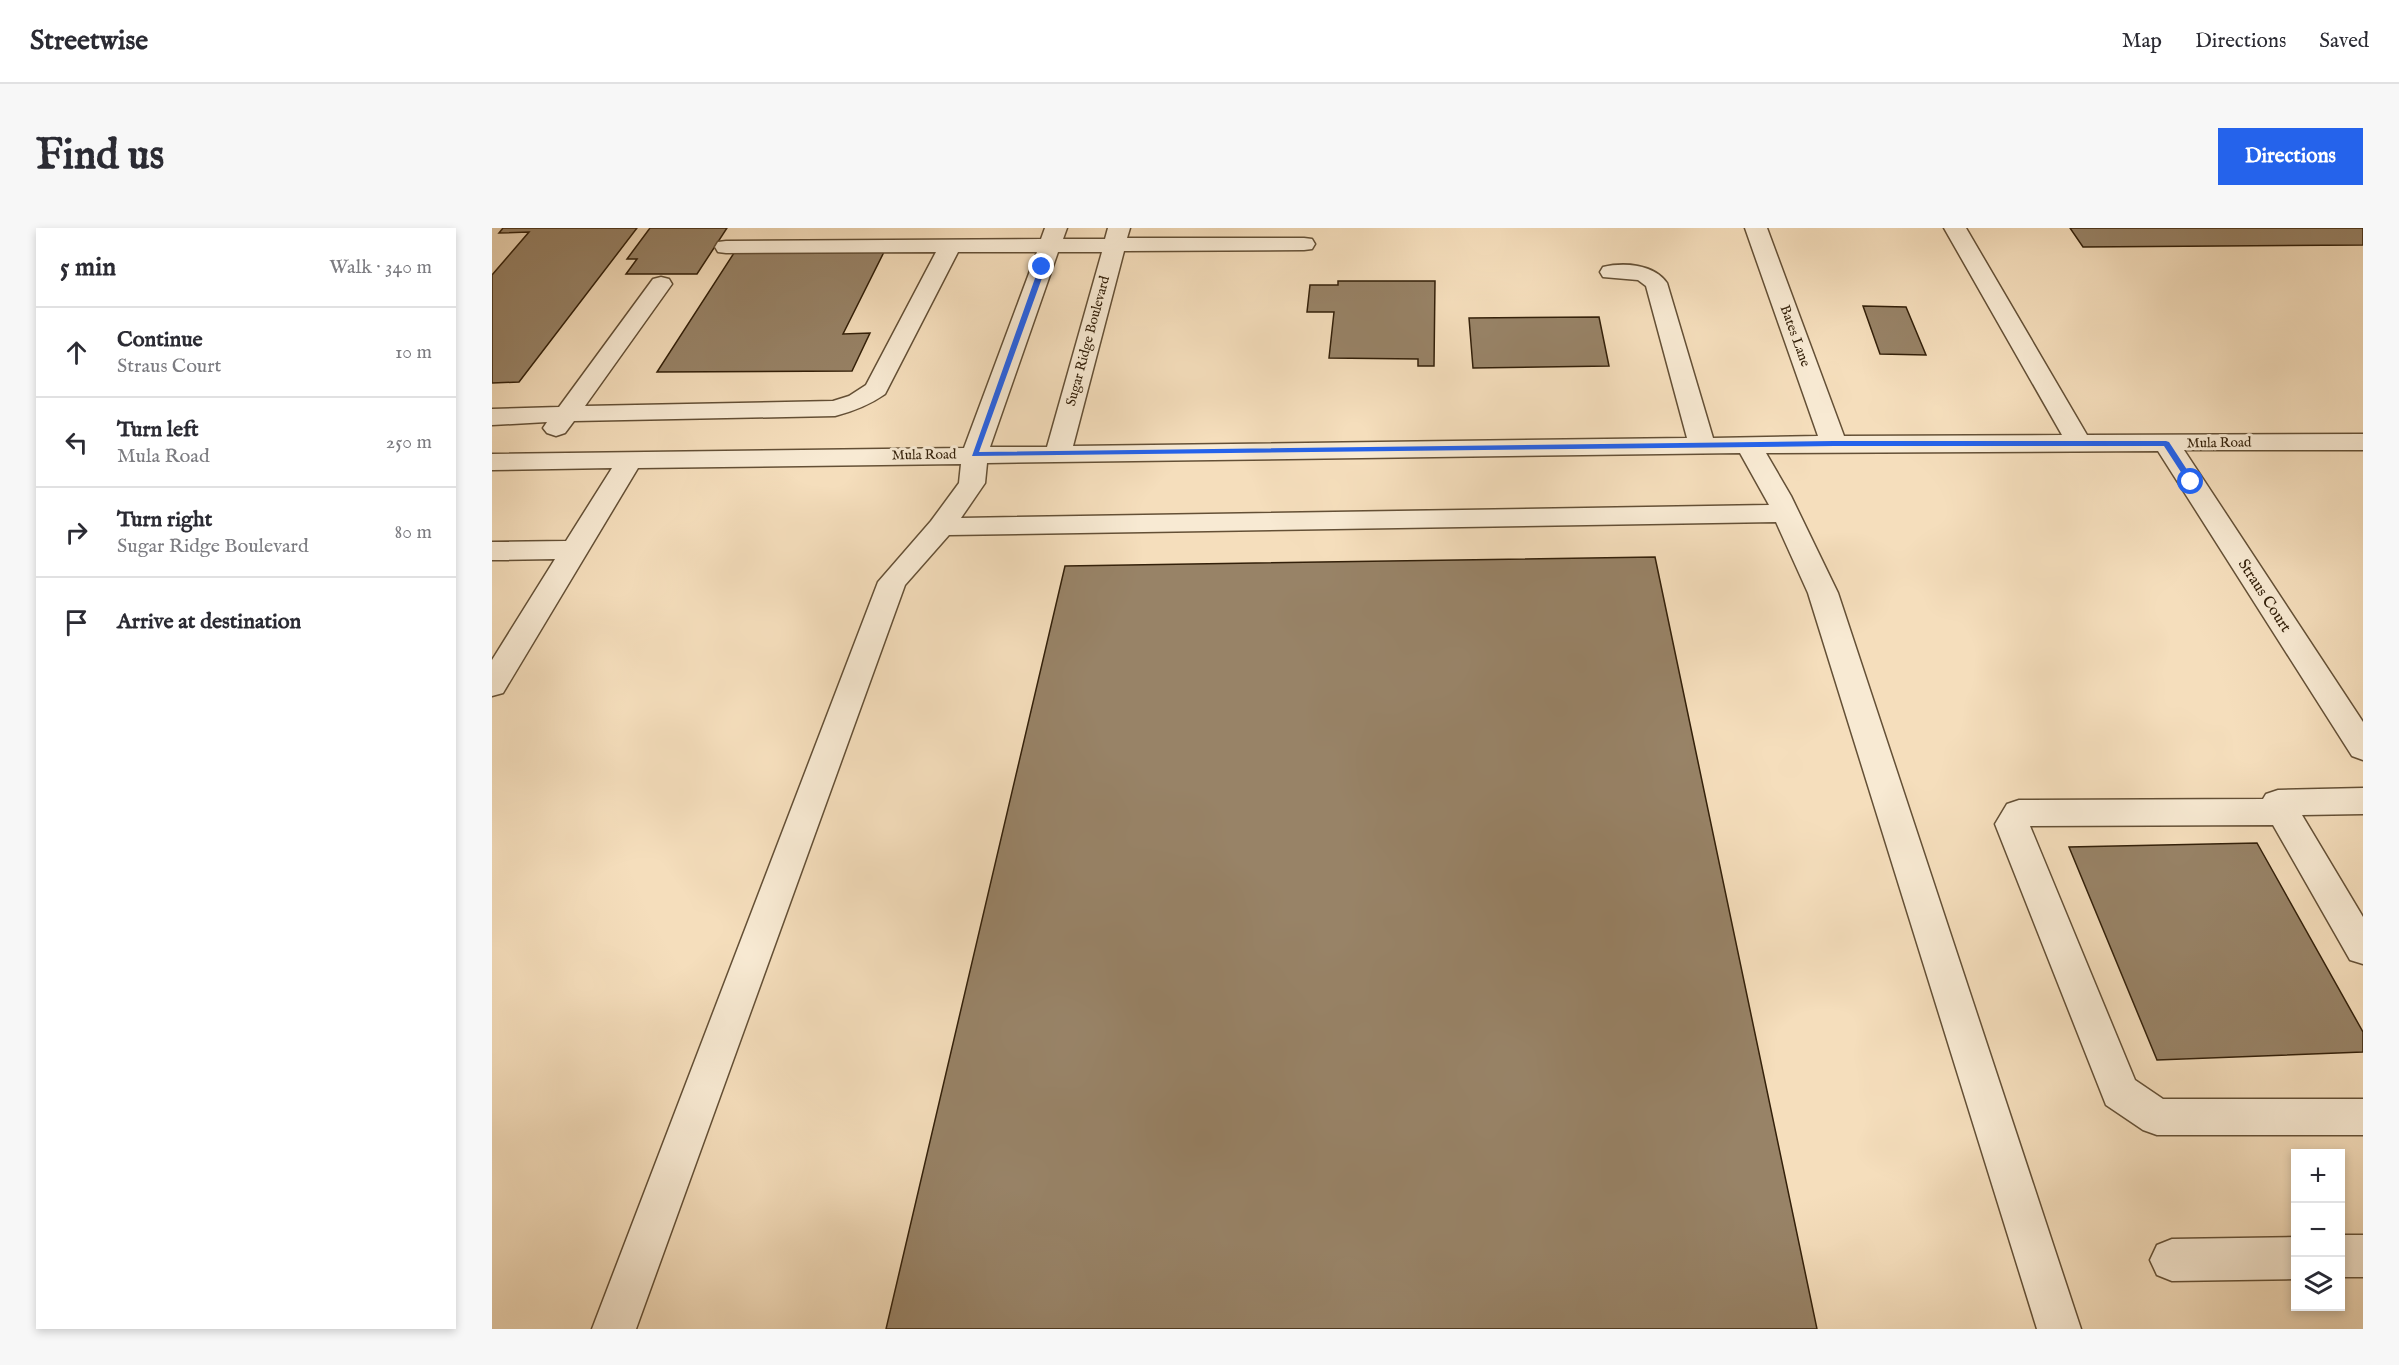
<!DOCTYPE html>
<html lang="en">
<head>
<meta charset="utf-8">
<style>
  body { margin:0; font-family:"IM FELL English",serif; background:#f7f7f7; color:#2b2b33 }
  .controls { position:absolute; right:18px; bottom:18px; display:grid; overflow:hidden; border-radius:0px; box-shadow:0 3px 9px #0003 }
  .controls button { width:54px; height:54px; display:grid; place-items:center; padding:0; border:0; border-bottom:2px solid #e1e1e2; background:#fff; color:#2b2b33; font:30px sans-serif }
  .stop { position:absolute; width:18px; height:18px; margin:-14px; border:4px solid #2563eb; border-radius:50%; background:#fff }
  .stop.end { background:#2563eb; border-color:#fff; box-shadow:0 2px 6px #0008 }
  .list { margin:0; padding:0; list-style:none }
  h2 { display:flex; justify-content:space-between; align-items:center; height:78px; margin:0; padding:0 24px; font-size:26px }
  h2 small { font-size:20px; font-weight:400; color:#7c7c81 }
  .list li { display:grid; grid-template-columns:39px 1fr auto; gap:18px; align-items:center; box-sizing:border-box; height:90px; padding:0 24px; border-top:2px solid #e1e1e2 }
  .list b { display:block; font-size:22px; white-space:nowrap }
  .list p { margin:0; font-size:20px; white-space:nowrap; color:#7c7c81 }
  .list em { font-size:20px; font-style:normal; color:#7c7c81 }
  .icon { flex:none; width:33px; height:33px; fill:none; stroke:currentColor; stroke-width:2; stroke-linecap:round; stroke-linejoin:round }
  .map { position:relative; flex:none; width:1871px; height:1101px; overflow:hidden; border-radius:0px }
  header { display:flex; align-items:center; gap:36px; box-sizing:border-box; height:84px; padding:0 30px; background:#fff; border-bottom:2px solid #e1e1e2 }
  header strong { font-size:28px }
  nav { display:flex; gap:33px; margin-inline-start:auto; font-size:21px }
  .intro { display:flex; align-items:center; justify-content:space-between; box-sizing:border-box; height:144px; padding:0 36px }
  h1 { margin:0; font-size:42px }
  .button { padding:15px 27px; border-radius:0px; background:#2563eb; color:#fff; font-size:21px; font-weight:700 }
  main { display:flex; gap:36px; padding:0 36px }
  aside { flex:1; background:#fff; border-radius:0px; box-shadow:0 3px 9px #0003 }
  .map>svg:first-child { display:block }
</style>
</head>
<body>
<header>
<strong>Streetwise</strong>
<nav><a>Map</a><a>Directions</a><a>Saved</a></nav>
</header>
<div class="intro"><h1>Find us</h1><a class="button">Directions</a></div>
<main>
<aside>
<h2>5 min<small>Walk · 340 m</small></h2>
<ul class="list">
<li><svg class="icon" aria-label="ahead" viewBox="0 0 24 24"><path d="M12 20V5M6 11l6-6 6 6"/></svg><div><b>Continue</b><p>Straus Court</p></div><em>10 m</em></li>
<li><svg class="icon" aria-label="left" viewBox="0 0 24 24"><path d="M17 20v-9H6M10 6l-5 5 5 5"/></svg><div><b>Turn left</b><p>Mula Road</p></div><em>250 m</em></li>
<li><svg class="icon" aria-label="right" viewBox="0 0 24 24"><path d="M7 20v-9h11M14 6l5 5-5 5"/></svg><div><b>Turn right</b><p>Sugar Ridge Boulevard</p></div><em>80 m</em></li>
<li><svg class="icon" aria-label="arrive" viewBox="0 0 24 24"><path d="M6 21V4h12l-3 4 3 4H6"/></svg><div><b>Arrive at destination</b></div></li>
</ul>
</aside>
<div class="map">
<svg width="1871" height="1101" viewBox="0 0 1871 1101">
  <rect width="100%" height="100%" fill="#f5debc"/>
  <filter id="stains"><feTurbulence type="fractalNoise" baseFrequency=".00333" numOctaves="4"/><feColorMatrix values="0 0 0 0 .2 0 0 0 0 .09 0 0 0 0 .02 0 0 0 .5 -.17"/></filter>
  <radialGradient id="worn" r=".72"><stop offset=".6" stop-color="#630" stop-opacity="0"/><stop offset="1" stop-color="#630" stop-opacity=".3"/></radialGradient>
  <g fill="#988367" stroke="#33200a" stroke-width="1.5">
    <path d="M11,0H145L27,154L0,155V47L37,4L7,5Z"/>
    <path d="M158,0H235L205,46H134L145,31H135Z"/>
    <path d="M1578,0H1871V17L1591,19Z"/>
    <path d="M392,24L351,106L378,105L360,143L165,144L242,25Z"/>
    <path d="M846,53H943L942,138H926V131L837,130L842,84H815L818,57H846Z"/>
    <path d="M1371,78L1414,79L1434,127L1388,126Z"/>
    <path d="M1107,89L1117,138L981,140L977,90Z"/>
    <path d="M1163,329L1325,1101H394L573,338Z"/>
    <path d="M1765,615L1871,804V824L1665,832L1577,619Z"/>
  </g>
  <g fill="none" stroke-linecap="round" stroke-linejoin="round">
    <g stroke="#645036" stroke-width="3">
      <g id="minor">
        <path d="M553,0H575L571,11H613L616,0H638L635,10H812L820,11L823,16L820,21L812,22L632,23L581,218L1195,210L1154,58L1146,52L1111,49L1108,44L1111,39C1132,34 1162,36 1175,55L1221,210L1326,208L1253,0H1275L1352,208L1570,207L1452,0H1474L1595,207L1871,206V222H1692L1871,494V532L1860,528L1666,223L1274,225L1299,268L1346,365L1589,1101H1545L1316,365L1284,294L457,307L413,357L144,1101H100L386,354L439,293L467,255L469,236L146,240L11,465L0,468V432L63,331L0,332V314L74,313L120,240L0,242V226L472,220L545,24H466L393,166C377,177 362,183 343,188L82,193L73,205L64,208L55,205L51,200L55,194L0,197V181L67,179L161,51L169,49L177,51L180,56L93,178L341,173L357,168L374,157L444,24L234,25L226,24L223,19L226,14L234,13L549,11ZM566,24H610L555,219H498ZM1248,225L1277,277L469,290L493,255L495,235Z"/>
        <path d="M1871,560V586L1810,587L1871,689V736L1858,732L1781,597L1538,598L1643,852L1671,871H1871V907H1665L1651,902L1614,877L1503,596L1515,576L1527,572L1771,571L1774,566L1786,562Z"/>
        <rect x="1848" y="1007" width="23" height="42"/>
        <path d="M1804,1009V1051L1680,1053L1665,1047L1658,1032L1665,1017L1680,1011Z"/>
      </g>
    </g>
    <use href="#minor" fill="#f8ead3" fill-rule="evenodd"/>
  </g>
  <path fill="#2563eb" d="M550,37L554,39L487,224L1342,213H1674L1677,214L1703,254L1696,255L1672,218H1342L480,228L547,39Z"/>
  <g text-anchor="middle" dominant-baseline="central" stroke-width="6" stroke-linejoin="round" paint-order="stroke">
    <g font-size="14" fill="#33200a" stroke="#f8ead3">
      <text transform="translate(1303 108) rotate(70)">Bates Lane</text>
      <text transform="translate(596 113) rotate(-75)">Sugar Ridge Boulevard</text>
      <text transform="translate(1727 215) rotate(-1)">Mula Road</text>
      <text transform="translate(432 227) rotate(-1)">Mula Road</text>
    </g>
    <g font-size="16" fill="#33200a" stroke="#f8ead3">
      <text transform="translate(1772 368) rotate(57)">Straus Court</text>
    </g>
  </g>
  <rect width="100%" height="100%" filter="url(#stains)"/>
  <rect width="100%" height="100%" fill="url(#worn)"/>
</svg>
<div class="controls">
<button>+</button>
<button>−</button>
<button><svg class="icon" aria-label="layers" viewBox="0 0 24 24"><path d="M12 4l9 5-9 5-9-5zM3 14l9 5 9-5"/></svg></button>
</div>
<div class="stop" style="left:1699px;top:254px"></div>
<div class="stop end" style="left:550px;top:39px"></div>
</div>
</main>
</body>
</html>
